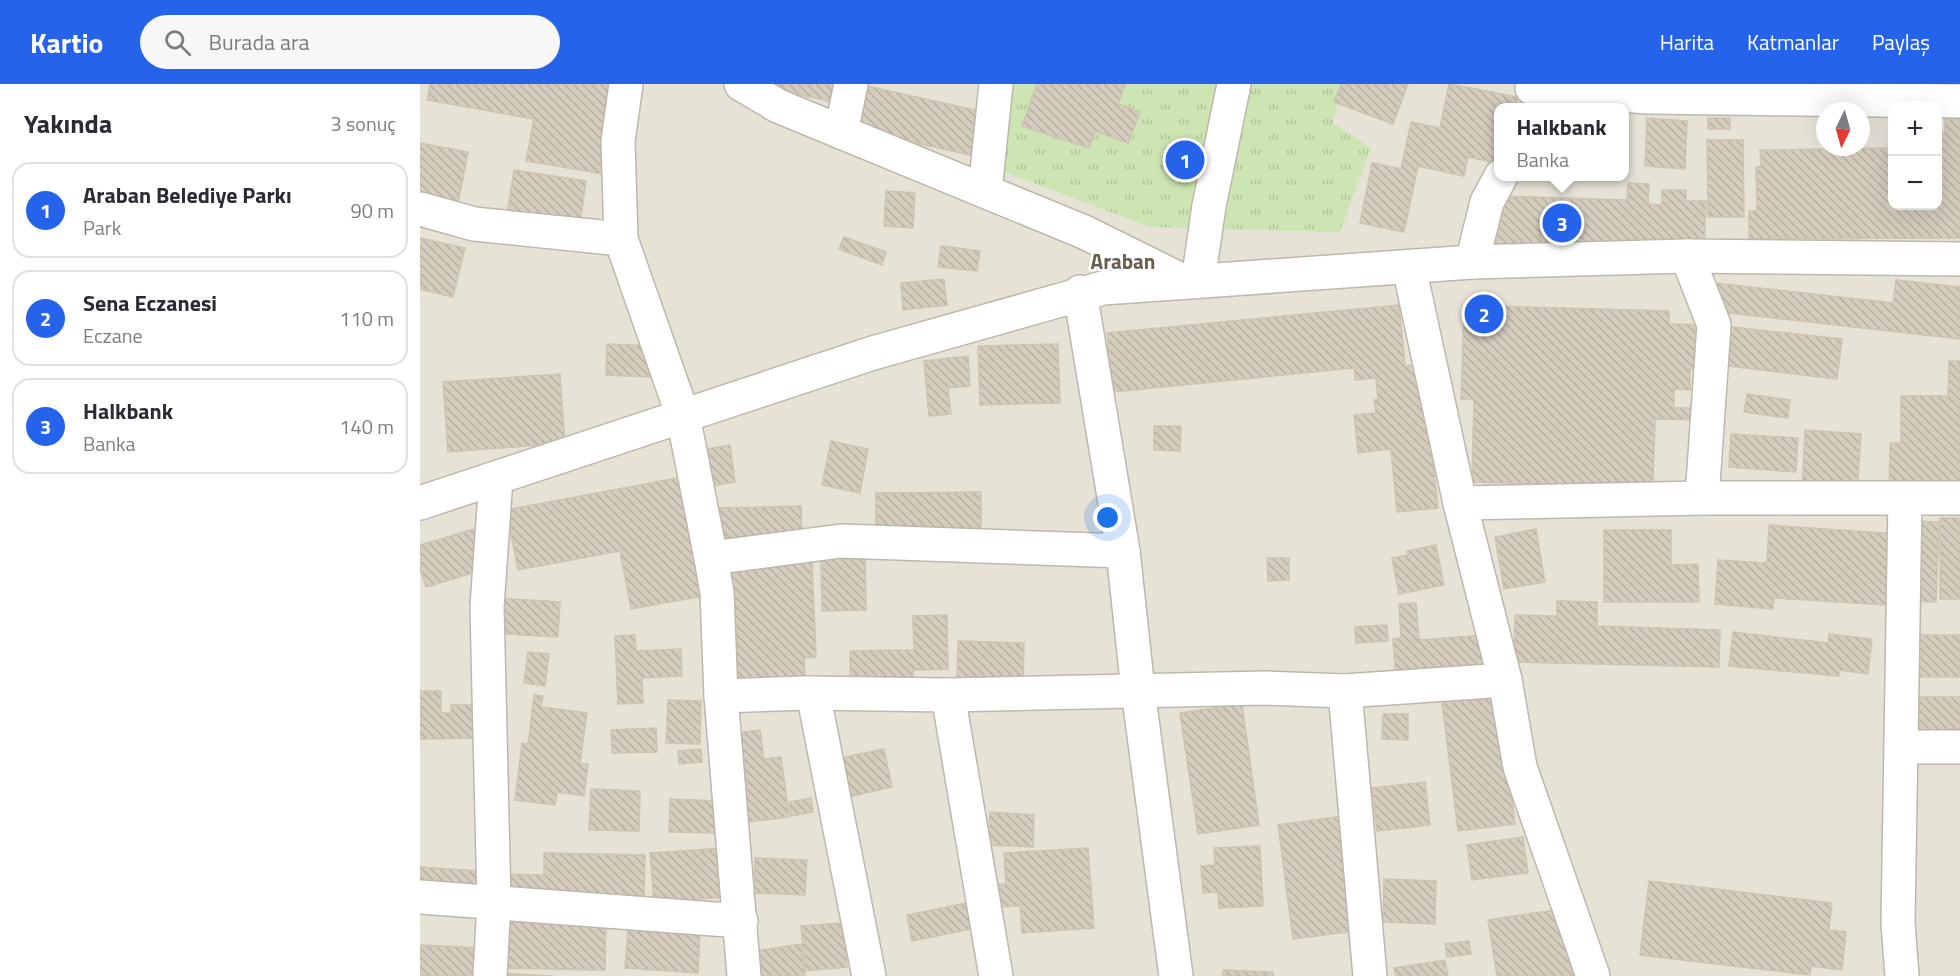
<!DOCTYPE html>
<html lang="tr">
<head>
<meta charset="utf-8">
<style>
  body { margin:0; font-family:"Titillium Web",sans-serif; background:#f7f7f7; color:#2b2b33 }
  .controls { position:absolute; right:18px; top:18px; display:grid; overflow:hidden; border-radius:12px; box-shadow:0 6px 24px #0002 }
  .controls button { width:54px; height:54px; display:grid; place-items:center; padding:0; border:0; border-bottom:2px solid #e1e1e2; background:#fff; color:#2b2b33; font:30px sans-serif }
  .compass { position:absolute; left:1396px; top:18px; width:54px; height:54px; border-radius:50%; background:#fff; box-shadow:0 6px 24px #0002; rotate:185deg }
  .you { position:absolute; left:688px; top:434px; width:21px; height:21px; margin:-15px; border:4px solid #fff; border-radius:50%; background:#1a73e8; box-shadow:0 0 0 9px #1a73e833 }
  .badge { display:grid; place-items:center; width:39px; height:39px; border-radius:50%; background:#2563eb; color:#fff; font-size:20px; font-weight:700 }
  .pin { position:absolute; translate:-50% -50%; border:3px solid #fff; box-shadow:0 2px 6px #0006 }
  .popup { position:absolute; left:1074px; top:19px; width:135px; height:78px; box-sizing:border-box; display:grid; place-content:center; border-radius:12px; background:#fff; filter:drop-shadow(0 2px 4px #0005); font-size:20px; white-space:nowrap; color:#7c7c81 }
  .popup b { font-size:22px; color:#2b2b33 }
  .popup::after { content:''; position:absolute; left:50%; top:100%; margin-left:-12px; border:12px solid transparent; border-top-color:#fff }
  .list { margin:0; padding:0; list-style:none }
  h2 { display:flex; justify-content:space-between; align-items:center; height:78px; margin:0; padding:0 24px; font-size:26px }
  h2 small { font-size:20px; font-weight:400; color:#7c7c81 }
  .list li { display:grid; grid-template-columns:39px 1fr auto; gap:18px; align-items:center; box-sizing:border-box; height:96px; margin:0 12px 12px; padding:0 12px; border:2px solid #e1e1e2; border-radius:18px }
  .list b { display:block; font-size:22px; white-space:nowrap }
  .list p { margin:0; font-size:20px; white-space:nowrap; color:#7c7c81 }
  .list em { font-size:20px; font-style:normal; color:#7c7c81 }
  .icon { flex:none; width:33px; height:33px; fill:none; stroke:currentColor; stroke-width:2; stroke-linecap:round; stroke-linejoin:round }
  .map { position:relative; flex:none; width:1540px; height:892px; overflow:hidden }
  header { display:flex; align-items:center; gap:36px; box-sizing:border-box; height:84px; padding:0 30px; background:#2563eb; color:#fff }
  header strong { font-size:28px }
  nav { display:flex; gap:33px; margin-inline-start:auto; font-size:21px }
  .search { width:420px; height:54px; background:#f7f7f7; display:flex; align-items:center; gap:15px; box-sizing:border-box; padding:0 21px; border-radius:33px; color:#7c7c81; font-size:22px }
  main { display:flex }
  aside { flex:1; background:#fff }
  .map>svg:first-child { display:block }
</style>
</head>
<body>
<header>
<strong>Kartio</strong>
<div class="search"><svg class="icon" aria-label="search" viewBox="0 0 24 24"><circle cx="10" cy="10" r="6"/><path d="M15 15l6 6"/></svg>Burada ara</div>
<nav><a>Harita</a><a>Katmanlar</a><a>Paylaş</a></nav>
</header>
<main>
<aside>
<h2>Yakında<small>3 sonuç</small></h2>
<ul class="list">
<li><span class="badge">1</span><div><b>Araban Belediye Parkı</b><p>Park</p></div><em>90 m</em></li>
<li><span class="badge">2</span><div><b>Sena Eczanesi</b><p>Eczane</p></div><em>110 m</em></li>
<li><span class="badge">3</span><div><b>Halkbank</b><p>Banka</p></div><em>140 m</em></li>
</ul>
</aside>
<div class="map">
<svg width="1540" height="892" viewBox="0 0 1540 892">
  <defs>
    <pattern id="grass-tufts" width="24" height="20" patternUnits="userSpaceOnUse" patternTransform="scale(1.5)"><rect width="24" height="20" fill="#cce5b2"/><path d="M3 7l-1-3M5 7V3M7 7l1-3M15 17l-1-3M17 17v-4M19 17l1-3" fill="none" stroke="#b1c69a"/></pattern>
    <pattern id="building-back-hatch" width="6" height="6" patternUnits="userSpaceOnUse" patternTransform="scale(1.5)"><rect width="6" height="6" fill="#d4ccbd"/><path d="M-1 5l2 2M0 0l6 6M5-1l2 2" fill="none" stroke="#b7b0a3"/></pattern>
  </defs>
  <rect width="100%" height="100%" fill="#f3f0e7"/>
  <path fill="#e6e2d6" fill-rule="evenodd" d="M0,0H1540V892H0ZM1472,22H1518V122H1472ZM1079,24H1205V92H1079ZM1405,27H1441V63H1405Z"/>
  <path fill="url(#grass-tufts)" d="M591,0H922L913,39L951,64L920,148L730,143L582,87Z"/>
  <g fill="url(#building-back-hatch)" stroke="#cec4b1" stroke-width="1.5">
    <path d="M10,0H198L182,90L106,77L114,35L7,16Z"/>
    <path d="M343,0H421L417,19L342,2Z"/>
    <path d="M438,0L560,27L550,71L425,43Z"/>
    <path d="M617,0H705L698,20L720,28L708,59L675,47L669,64L602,42Z"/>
    <path d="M921,0H988L973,40L914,18Z"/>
    <path d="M1029,0L1098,13L1096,24H1079V79L1048,73L1044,92L998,82L984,148L940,139L952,79L981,85L991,38L1020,44Z"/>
    <path d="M1227,34L1267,37L1265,85L1225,82Z"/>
    <rect x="1288" y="34" width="22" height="11"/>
    <path d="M1525,34H1540V154L1329,155V127H1337L1336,83H1341L1340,66L1472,64V122H1518V48H1525Z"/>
    <path d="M1287,56H1323L1324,133H1288Z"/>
    <path d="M0,59L48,68L37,125L0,118Z"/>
    <path d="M94,86L166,97L159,147L86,137Z"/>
    <path d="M1208,99L1229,100L1228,120L1242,121V106H1266V117H1286L1284,168L1076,162L1078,112L1207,116Z"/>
    <path d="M466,107L495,109L493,144L464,142Z"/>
    <path d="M424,153L466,168L462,181L419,165Z"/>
    <path d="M0,154L45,164L33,213L0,205Z"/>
    <path d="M521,162L560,167L557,187L518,183Z"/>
    <path d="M524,195L527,221L483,226L481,199Z"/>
    <path d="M1476,196L1540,203V255L1292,227L1295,199L1473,219Z"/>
    <path d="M979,221L985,282L1003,280L1018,424L977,428L971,365L938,369L934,331L956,329L954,316H958L956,294L935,296L934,284L693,308L687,249Z"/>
    <path d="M1073,222L1249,227V240L1288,241L1287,286L1270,285V306L1254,305V324H1281V336L1235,335L1233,403L1052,398L1054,315H1041L1044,227L1072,228Z"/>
    <path d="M1304,242L1422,255L1417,295L1300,281Z"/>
    <path d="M187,260L230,262L229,293L186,291Z"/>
    <path d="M638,260L640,319L560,321L558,262Z"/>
    <path d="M548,272L550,302L528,304L531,330L509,332L504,277Z"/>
    <path d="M1529,277H1540V408H1469L1470,359H1481V312H1528Z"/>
    <path d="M140,290L145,359L28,368L23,298Z"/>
    <path d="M1327,310L1370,316L1368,334L1324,328Z"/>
    <path d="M734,342H761L760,367L734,366Z"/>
    <path d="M1385,346L1441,350L1437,411L1382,408Z"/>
    <path d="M1311,350L1378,354L1376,388L1309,383Z"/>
    <path d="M411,357L448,365L440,409L402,401Z"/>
    <path d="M310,361L315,398L285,403L279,366Z"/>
    <path d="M262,393L285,512L211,525L200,467L98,486L86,426Z"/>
    <path d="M561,408V444L456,445V409Z"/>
    <path d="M381,422L382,456L298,458L297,424Z"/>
    <rect x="1520" y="434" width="20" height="81"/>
    <path d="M1493,437L1519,438L1516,518L1490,517Z"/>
    <path d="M1349,441L1478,450L1469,479L1466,521L1354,514L1353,525L1295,520L1298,476L1347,479Z"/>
    <path d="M54,445L66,485L6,503L0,485V461Z"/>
    <path d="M1116,445L1125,498L1084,505L1075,453Z"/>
    <path d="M1184,446H1251V481L1278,480L1279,518H1184Z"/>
    <path d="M1016,461L1024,501L979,510L972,474L988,471L987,467Z"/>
    <path d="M445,474L446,526L402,527L401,475Z"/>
    <path d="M847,474H869V496L848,497Z"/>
    <path d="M392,478L396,573L384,574L385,596L316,599L311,481Z"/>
    <path d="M75,514L140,518L138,553L73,549Z"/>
    <path d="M1137,517L1177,518V542L1300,546L1299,583L1094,578L1095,531L1137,532Z"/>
    <path d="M996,519L999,556L1065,551L1068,589L976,596L973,555L981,554L979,520Z"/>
    <path d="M527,531L528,585L493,586V597L430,598V567L494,566L493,532Z"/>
    <path d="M967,541L968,557L936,559L935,543Z"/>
    <path d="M1313,548L1408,559L1409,550L1452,555L1448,590L1419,586V592L1309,582Z"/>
    <path d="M215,551L216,567L261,565L262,592L222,594L223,619L198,620L195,552Z"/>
    <rect x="1499" y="551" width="41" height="42"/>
    <path d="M538,557L604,559L603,598L537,595Z"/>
    <path d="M108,568L129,570L125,602L104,599Z"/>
    <path d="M0,607H21V629H31V621H56L57,654L0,655Z"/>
    <path d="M114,611L123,612L121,623L167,629L160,680H168L164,712L137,708L135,721L95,716L102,659L108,660Z"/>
    <path d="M1079,612L1095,740L1038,747L1022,619Z"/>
    <rect x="1497" y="613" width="43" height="36"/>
    <path d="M248,616L281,617L280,660L246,659Z"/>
    <path d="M822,620L839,741L778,750L760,629Z"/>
    <path d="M963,630H988V656L962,655Z"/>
    <path d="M236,644L237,668L192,669L191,646Z"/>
    <path d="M340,646L344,675L361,673L369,733L327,738L316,649Z"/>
    <path d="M281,665L282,678L259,680L258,667Z"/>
    <path d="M464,665L472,703L424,714L416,675Z"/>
    <path d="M1005,698L1010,741L957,747L952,704Z"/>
    <path d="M171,705L220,707L219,747L169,746Z"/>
    <path d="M391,714L393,728L371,732L369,718Z"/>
    <path d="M250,715L300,717L299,749L249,748Z"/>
    <path d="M570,728L614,731L613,763L568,761Z"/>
    <path d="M922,732L935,847L873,855L858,741Z"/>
    <path d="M1103,753L1108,789L1052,796L1047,761Z"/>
    <path d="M840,762L843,822L799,824L798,808L783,809L781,782L795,781L794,764Z"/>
    <path d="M305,764L308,813L234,818L230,769Z"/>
    <path d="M668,764L674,844L602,849L600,822L581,823L579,800H586L584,769Z"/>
    <path d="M124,769L225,771L224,816L77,813L78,790L124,791Z"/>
    <path d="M335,774L387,776L385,811L334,809Z"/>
    <path d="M0,783L60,787L59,811L0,807Z"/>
    <path d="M964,795L1016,797L1015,840L963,838Z"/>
    <path d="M1229,797L1412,819L1409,846L1426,848L1422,886L1391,882L1390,891L1220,871Z"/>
    <path d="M556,817L561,843L492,857L487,831Z"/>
    <path d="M1147,824L1159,892H1077L1068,836Z"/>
    <path d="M79,837L186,839L185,886L78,884Z"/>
    <path d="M423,839L427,883L385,887L381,842Z"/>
    <path d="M208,844L280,849L278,889L205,884Z"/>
    <path d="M1049,857L1051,870L1027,873L1025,860Z"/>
    <path d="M381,860L385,892H338L334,867Z"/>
    <path d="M0,861L64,864L62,892H0Z"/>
    <path d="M1025,876L1028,892H976L974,884Z"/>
    <path d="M803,886L853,888V892H803Z"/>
    <path d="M80,889L133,892H80Z"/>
  </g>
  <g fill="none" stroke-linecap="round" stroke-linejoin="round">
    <g stroke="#beb8aa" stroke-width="36">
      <g id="minor">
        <path d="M206,0L198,57L201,155L263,332L291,474L297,509L301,612L324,892"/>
        <path d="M321,0L358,22L664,148L765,198"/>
        <path d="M1112,4L1228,13L1540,17"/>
        <path d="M421,48L431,0"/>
        <path d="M565,107L576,0"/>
        <path d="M0,125L54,140L201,155"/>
        <path d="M1267,172L1294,241L1282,414"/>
        <path d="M1052,178L1067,118L1081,92"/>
        <path d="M989,183L1040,419L1085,596L1100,683L1173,892"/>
        <path d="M778,197L789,122L814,0"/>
        <path d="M660,208L703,467L718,606L756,892"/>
        <path d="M0,419L453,269L683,204L1052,178L1267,172L1540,175"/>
        <path d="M1040,419L1282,414H1540"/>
        <path d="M291,474L421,457L703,467"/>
        <path d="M925,607L950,892"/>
        <path d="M393,609L449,892"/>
        <path d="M528,611L576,892"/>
        <path d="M301,612L385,609L528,611L846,604L925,607L1085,596"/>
        <path d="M1482,663H1540"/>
        <path d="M0,813L321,837"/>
        <path d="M70,892L74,818L67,523L76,394"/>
        <path d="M1482,892L1478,839L1485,415"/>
      </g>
    </g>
    <use href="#minor" stroke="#fff" stroke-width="33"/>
  </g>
  <g text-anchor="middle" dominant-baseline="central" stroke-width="5" stroke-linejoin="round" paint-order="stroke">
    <g font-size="21" font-weight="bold" fill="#685f4e" stroke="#fff">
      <text x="703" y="177">Araban</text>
    </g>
  </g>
</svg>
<div class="controls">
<button>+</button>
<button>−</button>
</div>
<svg class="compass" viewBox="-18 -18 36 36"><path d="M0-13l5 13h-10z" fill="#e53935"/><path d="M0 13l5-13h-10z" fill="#7c7c81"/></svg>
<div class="you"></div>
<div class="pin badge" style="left:765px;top:76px">1</div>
<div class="pin badge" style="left:1064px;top:230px">2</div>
<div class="pin badge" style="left:1142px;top:139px">3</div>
<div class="popup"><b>Halkbank</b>Banka</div>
</div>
</main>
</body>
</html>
